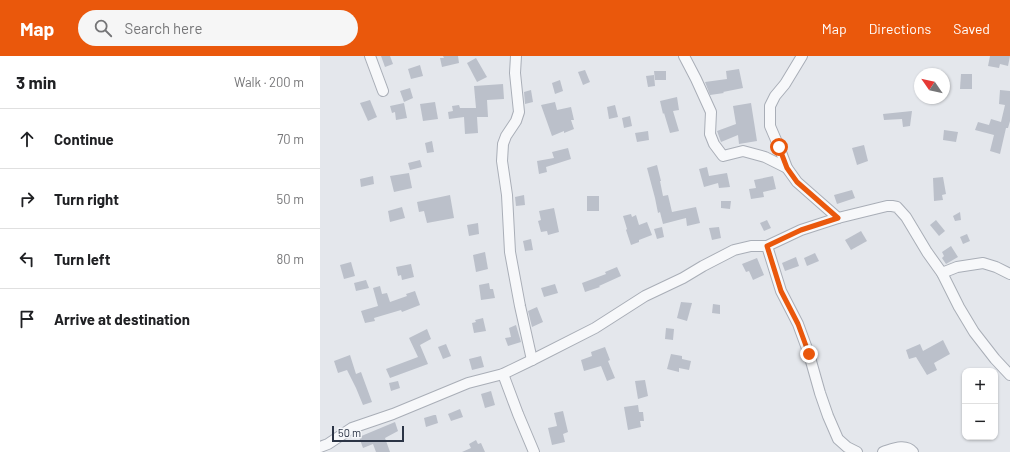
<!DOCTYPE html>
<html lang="en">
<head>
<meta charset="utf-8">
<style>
  body { margin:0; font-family:Barlow,sans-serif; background:#f6f6f6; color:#202124 }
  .controls { position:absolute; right:12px; bottom:12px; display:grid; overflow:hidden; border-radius:8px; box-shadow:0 1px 3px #0004 }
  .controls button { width:36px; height:36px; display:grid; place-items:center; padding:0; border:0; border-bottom:1px solid #e0e0e0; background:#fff; color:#202124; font:20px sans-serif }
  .compass { position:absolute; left:594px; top:12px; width:36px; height:36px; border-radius:50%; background:#fff; box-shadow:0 1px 3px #0004; rotate:304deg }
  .scale { position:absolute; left:12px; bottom:10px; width:72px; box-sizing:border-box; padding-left:4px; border:2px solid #2b3445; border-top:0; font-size:11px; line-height:14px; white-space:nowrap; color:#2b3445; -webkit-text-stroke:3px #f4f6f9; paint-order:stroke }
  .stop { position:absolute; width:12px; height:12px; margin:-9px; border:3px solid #ea580c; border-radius:50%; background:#fff }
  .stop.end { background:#ea580c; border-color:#fff; box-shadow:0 1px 4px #0008 }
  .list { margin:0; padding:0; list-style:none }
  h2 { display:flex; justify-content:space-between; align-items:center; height:52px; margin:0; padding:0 16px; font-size:17px }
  h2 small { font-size:13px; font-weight:400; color:#757577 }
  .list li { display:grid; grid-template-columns:26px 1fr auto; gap:12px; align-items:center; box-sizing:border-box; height:60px; padding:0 16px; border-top:1px solid #e0e0e0 }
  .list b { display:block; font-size:15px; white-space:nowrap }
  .list em { font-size:13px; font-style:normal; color:#757577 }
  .icon { flex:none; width:22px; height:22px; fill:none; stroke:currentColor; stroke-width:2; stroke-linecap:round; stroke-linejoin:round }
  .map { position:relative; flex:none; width:690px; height:396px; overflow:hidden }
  header { display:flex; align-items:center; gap:24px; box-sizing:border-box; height:56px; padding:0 20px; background:#ea580c; color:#fff }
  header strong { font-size:19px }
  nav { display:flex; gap:22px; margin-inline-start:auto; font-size:14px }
  .search { width:280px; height:36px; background:#f6f6f6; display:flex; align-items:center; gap:10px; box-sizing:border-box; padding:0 14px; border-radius:22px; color:#757577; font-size:15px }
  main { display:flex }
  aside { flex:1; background:#fff }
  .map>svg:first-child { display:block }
</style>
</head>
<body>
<header>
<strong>Map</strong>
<div class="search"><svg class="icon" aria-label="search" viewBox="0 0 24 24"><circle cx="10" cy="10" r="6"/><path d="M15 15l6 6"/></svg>Search here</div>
<nav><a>Map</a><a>Directions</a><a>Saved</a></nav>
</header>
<main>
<aside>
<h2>3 min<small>Walk · 200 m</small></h2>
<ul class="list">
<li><svg class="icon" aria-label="ahead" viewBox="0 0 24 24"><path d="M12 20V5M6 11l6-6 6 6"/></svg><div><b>Continue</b></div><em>70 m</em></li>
<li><svg class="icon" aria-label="right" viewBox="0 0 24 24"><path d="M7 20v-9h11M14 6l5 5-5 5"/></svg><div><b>Turn right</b></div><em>50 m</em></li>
<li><svg class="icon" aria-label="left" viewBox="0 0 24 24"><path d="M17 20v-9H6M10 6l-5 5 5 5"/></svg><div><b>Turn left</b></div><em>80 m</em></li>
<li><svg class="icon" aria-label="arrive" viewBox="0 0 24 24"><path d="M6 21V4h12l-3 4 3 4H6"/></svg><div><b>Arrive at destination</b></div></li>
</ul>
</aside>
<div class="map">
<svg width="690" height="396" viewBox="0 0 690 396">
  <rect width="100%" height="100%" fill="#e4e7ec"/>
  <g fill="#bbc0ca">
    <path d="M61,0H70L73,8L65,11Z"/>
    <path d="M123,0H138L139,7L122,11L120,2H124Z"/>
    <path d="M670,0H690L688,10L680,8L679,12L668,10Z"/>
    <path d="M156,2L167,21L157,26L147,7Z"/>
    <path d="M100,9L103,20L91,23L88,13Z"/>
    <path d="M419,13L423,32L403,36L404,37L390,39L385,26L407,23L406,15Z"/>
    <path d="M265,14L270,26L263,29L258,16Z"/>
    <path d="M334,15H346V24H335Z"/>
    <path d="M641,18H652V33H640Z"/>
    <path d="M334,19L335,30L328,31L326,20Z"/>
    <path d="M240,24L243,35L235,38L232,27Z"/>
    <path d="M183,28L184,43L167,44L168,61H157L158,77L145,78L144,61L129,63L128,56L133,55L132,50L139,49L140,52H156L154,30Z"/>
    <path d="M90,32L93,42L84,46L80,35Z"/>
    <path d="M211,34L213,46L205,48L204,36Z"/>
    <path d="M680,34L690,35V65L688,72H686L680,98L670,95L674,79L655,74L658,66L669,69L671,63L681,66L685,49L679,48Z"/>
    <path d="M357,41L359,54L353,55L359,75L350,77L344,57L343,58L340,45Z"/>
    <path d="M50,44L57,61L48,65L40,47Z"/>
    <path d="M115,46L118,63L103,65L100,48Z"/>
    <path d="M235,46L237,54L251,51L254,64H251L254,73L244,77V75L232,80L221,49Z"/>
    <path d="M84,47L87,62L76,64L75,56L72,57L70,50Z"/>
    <path d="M431,47L437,85L419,88L418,79L401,86L397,75L416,68L413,50Z"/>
    <path d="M295,49L298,61L289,63L287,51Z"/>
    <path d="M592,55L590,70L583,71L582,63L564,64L563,58Z"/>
    <path d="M310,60L312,70L304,72L302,62Z"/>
    <path d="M624,74L638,76L636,86L623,84Z"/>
    <path d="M328,75L329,84L317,86L315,77Z"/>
    <path d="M112,85L114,96L107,97L105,87Z"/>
    <path d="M544,89L548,105L537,109L532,92Z"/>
    <path d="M248,92L251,103L226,111L227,116L219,118L217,105L234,102L232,96Z"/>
    <path d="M100,104L102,111L90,114L88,107Z"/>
    <path d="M337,109L341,125H340L343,140L348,139L352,156L376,151L380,167L367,170L366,162L343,168L340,156L338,157L335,142L327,112Z"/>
    <path d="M387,111L389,120L407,117L410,131L399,132L398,127L384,131L379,113Z"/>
    <path d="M89,117L92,132L74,136L70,120Z"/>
    <path d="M53,120L54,128L41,131L40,123Z"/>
    <path d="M453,120L456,133L443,136L444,141L431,143L429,133L436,132L434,124Z"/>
    <path d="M623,121L626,138L622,139L623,144L614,145L613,122Z"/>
    <path d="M532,134L535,142L517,148L514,139Z"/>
    <path d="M130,139L134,162L107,167L104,155L99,156L97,146Z"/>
    <path d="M204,139L205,149L196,150L195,141Z"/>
    <rect x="267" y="140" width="12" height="15"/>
    <path d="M401,145H411L410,153L401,152Z"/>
    <path d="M82,151L85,162L70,166L68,155Z"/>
    <path d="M234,152L239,176L228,179L227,175L221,176L218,165L221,164L219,155Z"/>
    <path d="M640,156L641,164L635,165L633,160Z"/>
    <path d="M311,158L312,161L316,159L319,169L327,166L332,179L319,184V186L311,189L306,174L307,173L303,160Z"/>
    <path d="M447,164L451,172L444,175L440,167Z"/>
    <path d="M616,164L625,175L619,180L610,169Z"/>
    <path d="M158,167L159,178L149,180L147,169Z"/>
    <path d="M342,171L344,181L337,183L334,173Z"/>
    <path d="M399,171L401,182L392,184L389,172Z"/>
    <path d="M541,175L547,185L531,194L525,184Z"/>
    <path d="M647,178L650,185L643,188L640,181Z"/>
    <path d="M211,183L213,194L205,195L203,185Z"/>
    <path d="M631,190L638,201L626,208L622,202L624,200L622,196Z"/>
    <path d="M165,196L168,213L156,216L153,199Z"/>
    <path d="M495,197L499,205L487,210L484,202Z"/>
    <path d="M476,201L479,210L465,215L462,207Z"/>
    <path d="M437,202L444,219L433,224L429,215L426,216L422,208Z"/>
    <path d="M31,206L35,220L24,223L20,209Z"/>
    <path d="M91,208L94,221L82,224L81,219L78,220L76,211Z"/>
    <path d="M297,211L301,220L279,230L280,231L265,236L262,227L286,218L285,216Z"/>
    <path d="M46,224L49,232L36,235L34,227Z"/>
    <path d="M169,227L170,233H173L175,242L161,244L159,229Z"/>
    <path d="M235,228L238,237L224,241L221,232Z"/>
    <path d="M60,230L62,238L67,237L70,246L87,240L86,238L95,235L100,249L82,256L81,254L54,262L55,265L45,267L41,255L58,250L53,232Z"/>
    <path d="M361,246L372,247L367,265L357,262Z"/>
    <path d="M393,248L400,249V258L392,257Z"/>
    <path d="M217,251L223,266L212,271L208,255Z"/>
    <path d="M163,262L166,275L154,277L152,267L156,266L155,264Z"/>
    <path d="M196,269L201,286L188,290L185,282L191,281L189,272Z"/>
    <path d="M346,272L354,273L353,284L345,283Z"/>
    <path d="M107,273L111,283L100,289L108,308L70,322L66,313L98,301L89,282Z"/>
    <path d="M623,284L630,298L614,307L617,314L607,319L596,301L589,303L586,294L600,288L603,295Z"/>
    <path d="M126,288L131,300L123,303L118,291Z"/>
    <path d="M285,291L290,304L288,305L295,322L287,325L281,310L264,315L261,304L272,300L271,296Z"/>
    <path d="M351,298L362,300V303L371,305L369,314L359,312V316L347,313Z"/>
    <path d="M30,299L36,318L41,316L52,346L43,349L36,332L27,314L18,317L14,305Z"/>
    <path d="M161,300L164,311L152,314L149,303Z"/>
    <path d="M325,324L328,340L318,343L315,325Z"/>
    <path d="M78,325L80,332L71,335L69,327Z"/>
    <path d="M171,335L175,349L165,352L161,338Z"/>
    <path d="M318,349L319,356H323L324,365H320L321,371L308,374L304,351Z"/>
    <path d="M140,353L143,361L131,365L128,358Z"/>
    <path d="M243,355L248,376L243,378L245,386L232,389L228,372L237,370L234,357Z"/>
    <path d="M114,359H116L118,367L106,371L104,362Z"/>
    <path d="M75,366L78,375L65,382L70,396H56L53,388L43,392L39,381Z"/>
    <path d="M156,384L158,388L161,387L165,396H142L151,392L149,388Z"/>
  </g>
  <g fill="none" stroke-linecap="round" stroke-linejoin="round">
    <g stroke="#a9aeb7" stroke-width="12">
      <g id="minor">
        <path d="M50,0L63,35"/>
        <path d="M196,0L195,17L199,56L196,65L186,80L183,88L182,105L187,139L190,196L200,250L212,304"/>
        <path d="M364,0L376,23L391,56L390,78L394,88L403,100L423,95L445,101L467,112"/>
        <path d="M482,0L465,28L455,40L450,50V70L459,91L467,112L477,126L518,162"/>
        <path d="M447,190L461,235L478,268L489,298L500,337L508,360L518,383L527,391L537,396"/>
        <path d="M622,217L637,211L663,207L676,211L690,218"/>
        <path d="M183,318L198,358L214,396"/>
        <path d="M0,391L8,388L32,372L73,358L148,327L183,318L212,304L275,272L325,240L363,222L383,210L414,194L431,190H447L481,174L518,162L567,150H572L577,151L586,161L607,196L622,217L639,251L654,276L675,303L690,319"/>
        <path d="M563,396C573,393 585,387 593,396"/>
      </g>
    </g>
    <use href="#minor" stroke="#f7f8fa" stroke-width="10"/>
  </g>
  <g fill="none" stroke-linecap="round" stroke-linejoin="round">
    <path stroke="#ea580c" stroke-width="5" d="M459,91L467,112L477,126L518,162L481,174L447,190L461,235L478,268L489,298"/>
  </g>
</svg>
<div class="controls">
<button>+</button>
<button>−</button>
</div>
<svg class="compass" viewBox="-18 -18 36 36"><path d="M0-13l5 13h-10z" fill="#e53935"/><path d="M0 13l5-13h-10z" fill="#757577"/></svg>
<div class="scale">50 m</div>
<div class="stop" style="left:459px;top:91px"></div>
<div class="stop end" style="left:489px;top:298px"></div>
</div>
</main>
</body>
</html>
